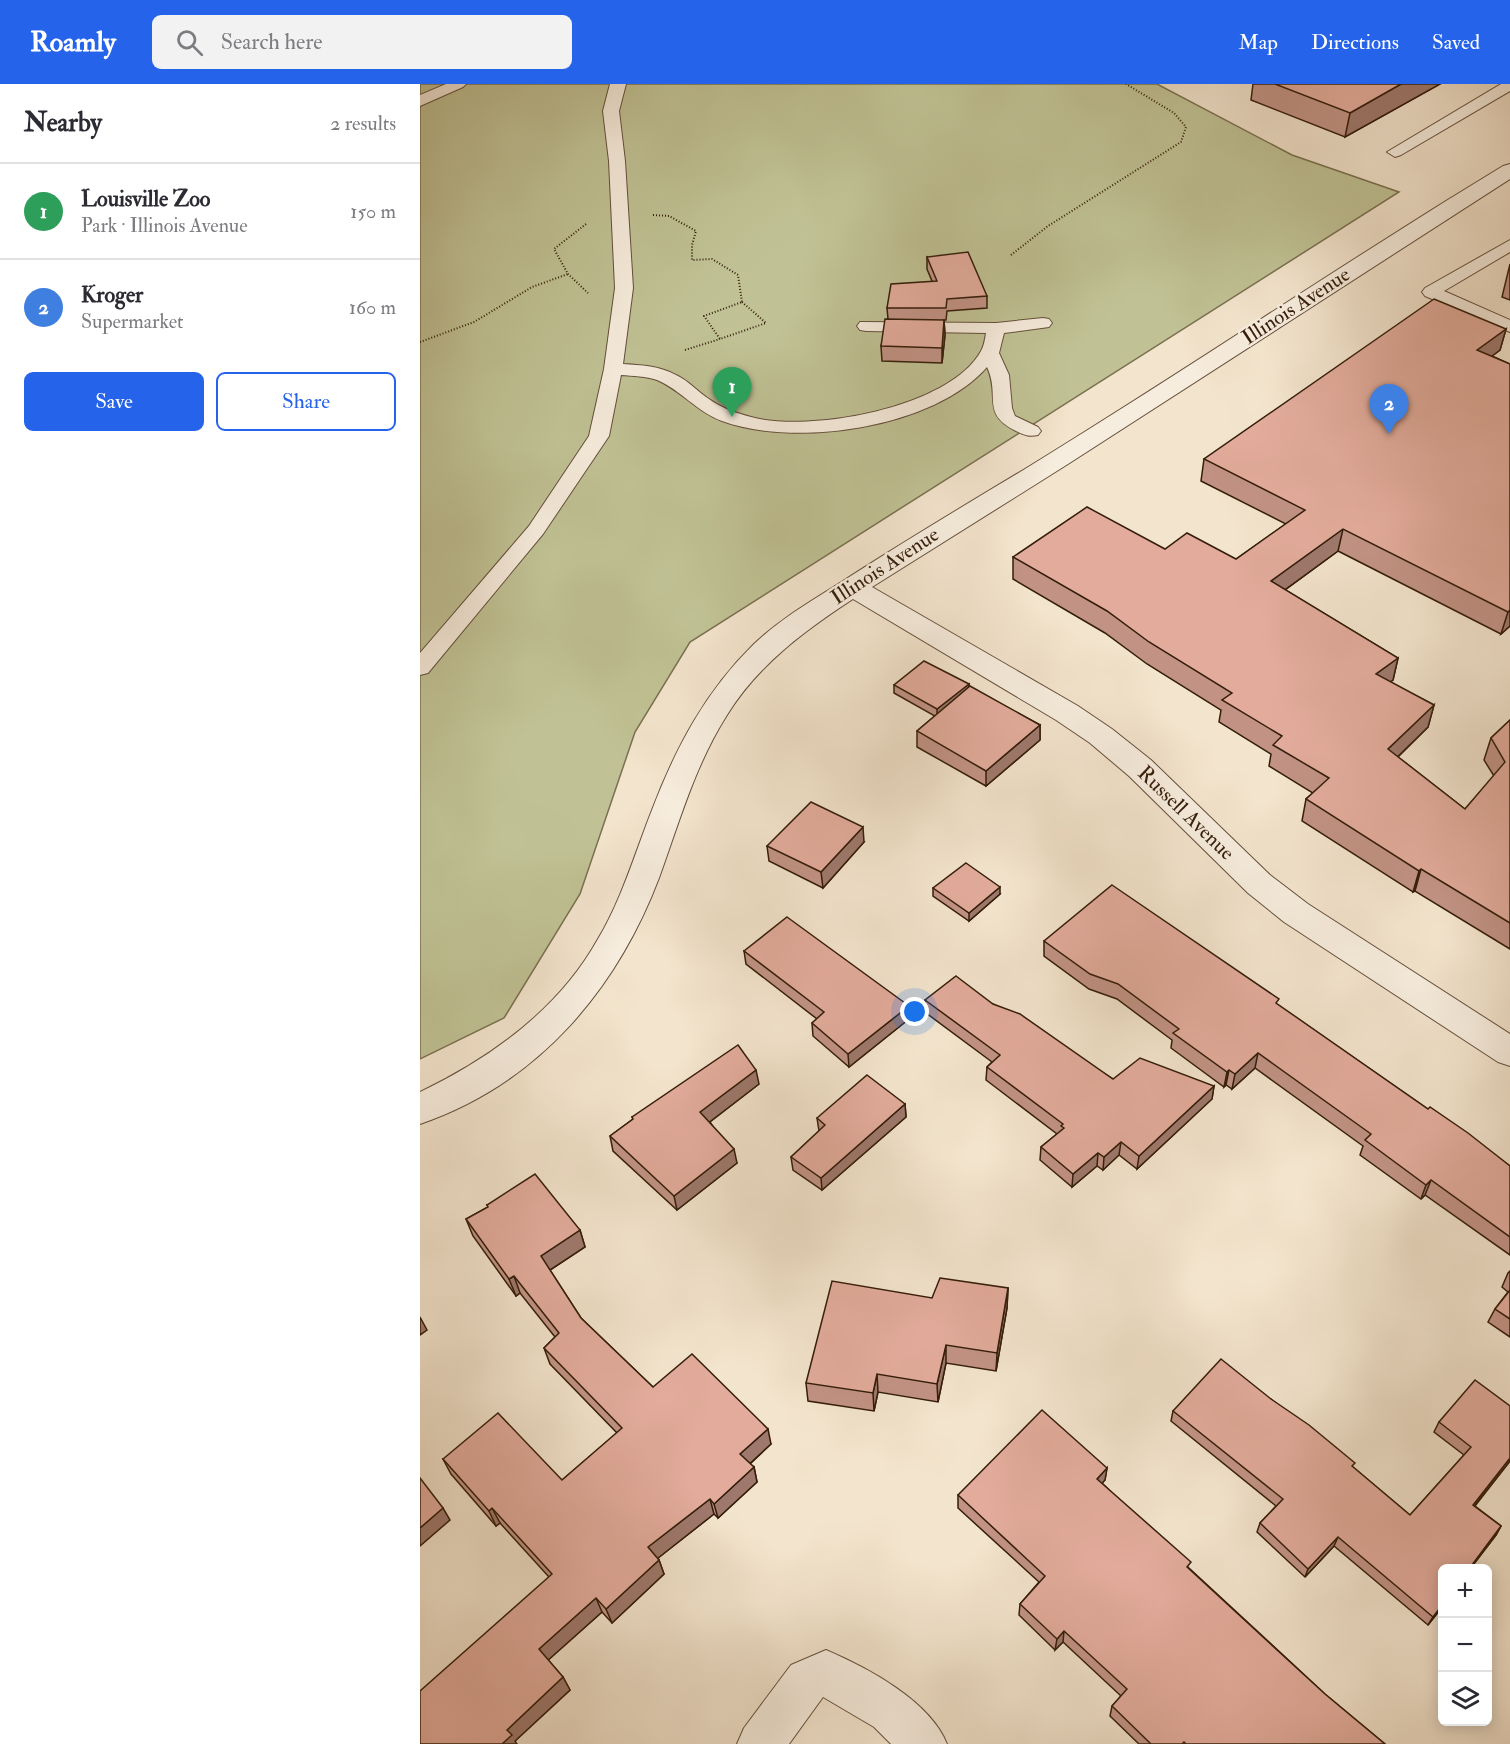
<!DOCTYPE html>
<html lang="en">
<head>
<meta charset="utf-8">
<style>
  body { margin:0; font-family:"IM FELL Double Pica",serif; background:#f2f2f3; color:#2b2b33 }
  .controls { position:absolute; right:18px; bottom:18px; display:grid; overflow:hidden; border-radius:9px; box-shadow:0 3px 15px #0003 }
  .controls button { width:54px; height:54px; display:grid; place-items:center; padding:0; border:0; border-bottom:2px solid #e1e1e2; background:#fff; color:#2b2b33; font:30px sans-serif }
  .you { position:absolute; left:495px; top:928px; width:21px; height:21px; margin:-15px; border:4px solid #fff; border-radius:50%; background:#1a73e8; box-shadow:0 0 0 9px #1a73e833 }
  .badge { display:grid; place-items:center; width:39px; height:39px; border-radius:50%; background:#2563eb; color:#fff; font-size:20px; font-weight:700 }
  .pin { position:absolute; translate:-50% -50px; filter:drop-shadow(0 2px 3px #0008) }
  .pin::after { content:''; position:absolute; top:32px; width:21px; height:18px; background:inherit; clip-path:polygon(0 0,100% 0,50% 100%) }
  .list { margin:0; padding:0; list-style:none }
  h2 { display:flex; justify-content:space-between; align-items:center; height:78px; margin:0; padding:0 24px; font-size:26px }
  h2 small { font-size:20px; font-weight:400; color:#7c7c81 }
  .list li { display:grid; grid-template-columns:39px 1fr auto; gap:18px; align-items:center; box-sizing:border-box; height:96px; padding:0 24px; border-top:2px solid #e1e1e2 }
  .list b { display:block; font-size:22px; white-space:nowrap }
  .list p { margin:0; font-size:20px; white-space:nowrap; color:#7c7c81 }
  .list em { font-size:20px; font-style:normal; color:#7c7c81 }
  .actions { display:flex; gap:12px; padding:18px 24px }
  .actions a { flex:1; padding:14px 0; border:2px solid #2563eb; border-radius:9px; text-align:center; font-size:21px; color:#2563eb }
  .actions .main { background:#2563eb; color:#fff }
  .icon { flex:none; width:33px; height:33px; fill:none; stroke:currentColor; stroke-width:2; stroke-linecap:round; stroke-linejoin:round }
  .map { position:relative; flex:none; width:1090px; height:1660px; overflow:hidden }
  header { display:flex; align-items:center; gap:36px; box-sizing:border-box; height:84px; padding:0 30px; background:#2563eb; color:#fff }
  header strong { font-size:28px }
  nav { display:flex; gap:33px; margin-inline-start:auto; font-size:21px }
  .search { width:420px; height:54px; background:#f2f2f3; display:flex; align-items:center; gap:15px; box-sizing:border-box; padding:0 21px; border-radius:9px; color:#7c7c81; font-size:22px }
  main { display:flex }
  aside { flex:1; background:#fff }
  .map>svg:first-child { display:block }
</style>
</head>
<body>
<header>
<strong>Roamly</strong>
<div class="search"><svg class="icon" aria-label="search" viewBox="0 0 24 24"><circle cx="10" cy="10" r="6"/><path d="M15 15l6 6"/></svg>Search here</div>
<nav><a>Map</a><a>Directions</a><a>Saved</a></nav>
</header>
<main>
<aside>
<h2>Nearby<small>2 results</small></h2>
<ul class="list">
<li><span class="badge" style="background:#2e9e5b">1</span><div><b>Louisville Zoo</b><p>Park · Illinois Avenue</p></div><em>150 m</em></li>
<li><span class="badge" style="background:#3f7fe0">2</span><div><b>Kroger</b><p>Supermarket</p></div><em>160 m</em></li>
</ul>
<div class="actions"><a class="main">Save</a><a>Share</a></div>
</aside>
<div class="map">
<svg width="1090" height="1660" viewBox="0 0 1090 1660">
  <rect width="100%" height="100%" fill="#f3e4cd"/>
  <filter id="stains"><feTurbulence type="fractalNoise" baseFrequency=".00333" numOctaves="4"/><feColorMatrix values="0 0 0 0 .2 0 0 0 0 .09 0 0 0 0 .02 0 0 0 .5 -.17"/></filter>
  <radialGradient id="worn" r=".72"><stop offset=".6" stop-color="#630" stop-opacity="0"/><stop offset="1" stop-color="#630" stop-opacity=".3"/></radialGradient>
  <path fill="#c0c295" stroke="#7a7050" stroke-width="1.5" d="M0,0H737L872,71L979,108L270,558L215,648L160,810L84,934L0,975Z"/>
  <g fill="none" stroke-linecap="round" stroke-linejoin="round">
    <g stroke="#644f3b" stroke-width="2">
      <g id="lane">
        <path d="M26,0H46L43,3L0,22V11Z"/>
        <path d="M190,0H206L199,27L205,77L213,204L203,280C221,281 240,282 256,291C269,297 278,308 289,315C301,324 316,329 331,333C389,349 530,324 561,267C564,262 565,255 566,249L446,247L440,246L437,242L440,238L576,239L623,234L629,235L632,239L629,243L584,249L579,269L589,291L592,324L595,332L618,343L621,347L618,351C609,353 604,351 596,347C560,329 581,313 567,283C514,344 376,364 302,337C277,328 261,306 237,296C226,292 213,292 201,291L189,352L123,450L8,589L0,591V569L109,442L169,352L184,285L195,204L189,77L183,27Z"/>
        <path d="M1081,0H1090V7L981,71L975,73L967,68Z"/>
        <path d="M1090,156V168L1024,207L1090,236V248L1005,212L1002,208L1005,204Z"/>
      </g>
    </g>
    <g stroke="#644f3b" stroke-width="2">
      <g id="street">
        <path d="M1090,80V95L648,380L452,503L658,622L692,645L731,676L850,791L888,820L1090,950V982L1078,978L864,838L828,809L709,692L670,659L636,636L433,515C384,547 338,581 307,631C275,681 259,739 239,794C196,907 117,1000 0,1040V1008C71,974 139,925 178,855C202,815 215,769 232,726C256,663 286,607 334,560C361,534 395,515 426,495C485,457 545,421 605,385C747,298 885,205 1026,117L1083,82Z"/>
        <path d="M406,1566C448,1584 510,1617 527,1660H471L454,1643L403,1613L369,1660H317L324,1644L371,1581Z"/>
      </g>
    </g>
    <g stroke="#341d0a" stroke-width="2" stroke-dasharray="1 2" stroke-linecap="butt">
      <path d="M233,131L249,132L276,147L272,161V176L292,175L318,191L322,218"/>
      <path d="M166,140L134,165L148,190L168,209"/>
      <path d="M591,171L628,142L761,58L766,43L754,29L706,0"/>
      <path d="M322,218L346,239L300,255L284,232Z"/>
      <path d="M0,258L54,238L112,203L148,190"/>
      <path d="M265,266L300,255"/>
    </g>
    <use href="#lane" fill="#f7edde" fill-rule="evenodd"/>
    <use href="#street" fill="#f7edde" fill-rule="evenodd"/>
  </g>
  <g fill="#c29385" stroke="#341d0a" stroke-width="1.5">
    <path d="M833,0H1020L925,53L831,16Z"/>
    <path d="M507,173L567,212V224L527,227L526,236H524L525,251L522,279L462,277L461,262L468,235L467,224L512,197L507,185Z"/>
    <path d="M1090,180V216L1082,213Z"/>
    <path d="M1086,245L1080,266L1072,272L1090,280V542L1081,550L918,467L865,506L978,574L973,596L970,598L1014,621L1008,643L978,673L1045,725L1074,692L1064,676L1071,654L1090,636V865L995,807L993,808L882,737L886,715L893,709L849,682L851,670L799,638L801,626L727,580L685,549L593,495V473L745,465L816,475L866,440L781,397L784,375Z"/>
    <path d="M549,600V603L620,641V656L566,702L497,663V647L515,632L474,609V601Z"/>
    <path d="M444,758L403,804L349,777L347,762Z"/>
    <path d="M513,804L580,810L549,837L513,812Z"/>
    <path d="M624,857L858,921L1090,1082V1171L1005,1111L1001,1115L940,1071L943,1062L835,984L812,1005L806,1001L804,1003L751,964L752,956L697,915L669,905L624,872Z"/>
    <path d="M324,867L489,935L429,983L393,952L392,939L397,935L326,880Z"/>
    <path d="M505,916L573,920L693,995L794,1002L792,1015L717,1085L699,1071L683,1086L677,1082L652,1103L620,1076L621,1063L637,1050L566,996L567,983L572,978L506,929Z"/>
    <path d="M339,1000L290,1038L317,1079L257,1126L193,1067L190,1052L213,1035L212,1033Z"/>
    <path d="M485,1020L486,1033L402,1106L373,1086L371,1073L399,1047L397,1034Z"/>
    <path d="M67,1121L160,1146L165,1163L130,1186L161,1234L233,1303L351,1360L330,1380L334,1383L337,1398L298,1434L294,1430L238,1474L239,1476L244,1490L192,1539L182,1528L128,1576L143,1593L150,1606L95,1657L0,1660L129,1493L80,1439L76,1442L31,1390L23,1375L142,1396L197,1349L130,1280L124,1264L135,1253L100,1209L96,1212L53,1152L46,1135L68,1123Z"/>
    <path d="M1090,1187V1253L1068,1238L1075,1225L1088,1208L1082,1203L1088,1189Z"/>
    <path d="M588,1204L587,1224L576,1287L526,1279L518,1318L458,1308L454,1327L388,1317L386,1299L512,1214Z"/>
    <path d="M851,1315L933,1383L990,1431L1044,1371L1014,1348L1019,1338L1090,1322V1377L1055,1422L1081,1442L1076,1451L1050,1485H1023V1522L1008,1541L914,1462L885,1493L837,1448L840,1439L856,1422L751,1337L753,1327Z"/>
    <path d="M687,1384L685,1396L682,1399L769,1484L905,1610L965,1660H719L690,1632L692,1622L701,1612L643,1558L635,1566L599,1531L600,1520L619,1498L538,1424V1411Z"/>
  </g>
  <g fill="#9e786c" stroke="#341d0a" stroke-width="1.5">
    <path d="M981,0H1020L925,53L930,29Z"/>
    <path d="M524,236L525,251L522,279V264Z"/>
    <path d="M1086,245L1080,266L1052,287L1057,266Z"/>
    <path d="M923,445L918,467L847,519L851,497Z"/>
    <path d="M1090,526V542L1081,550L1088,528Z"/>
    <path d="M978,574L973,596L951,612L956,590Z"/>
    <path d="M549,600V608L517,633V625Z"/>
    <path d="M1014,621L1008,643L963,687L968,665Z"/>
    <path d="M620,641V656L566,702V687Z"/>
    <path d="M443,743L444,758L403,804L401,788Z"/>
    <path d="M1001,785L995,807L993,808L999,787Z"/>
    <path d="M580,803V810L549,837V829Z"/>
    <path d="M489,922V935L429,983L428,970Z"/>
    <path d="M838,969L835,984L812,1005L815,990Z"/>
    <path d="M336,986L339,1000L283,1043L280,1028Z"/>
    <path d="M809,986L806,1001L804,1003L807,988Z"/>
    <path d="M794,1002L792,1015L717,1085L719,1072Z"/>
    <path d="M485,1020L486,1033L402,1106L401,1094Z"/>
    <path d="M701,1058L699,1071L683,1086L684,1073Z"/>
    <path d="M314,1065L317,1079L257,1126L254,1112Z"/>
    <path d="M678,1069L677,1082L652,1103L653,1090Z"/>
    <path d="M1011,1096L1005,1111L1001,1115L1006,1101Z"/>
    <path d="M160,1146L165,1163L127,1188L121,1172Z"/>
    <path d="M94,1192L100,1209L96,1212L89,1195Z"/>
    <path d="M588,1204L587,1224L576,1287L577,1269Z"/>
    <path d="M0,1233L7,1246L0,1251Z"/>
    <path d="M526,1261V1279L518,1318L517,1300Z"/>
    <path d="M457,1290L458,1308L454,1327L453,1309Z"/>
    <path d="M348,1345L351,1360L324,1385L320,1370Z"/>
    <path d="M1090,1374V1377L1048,1430L1053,1421Z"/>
    <path d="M334,1383L337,1398L298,1434L294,1420Z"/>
    <path d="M687,1384L685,1396L675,1407L677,1395Z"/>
    <path d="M290,1415L294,1430L233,1478L228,1463Z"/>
    <path d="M23,1424L30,1436L0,1462V1444Z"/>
    <path d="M72,1424L80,1439L76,1442L69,1427Z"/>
    <path d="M1081,1442L1076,1451L1050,1485H1049Z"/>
    <path d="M918,1453L914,1462L885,1493L888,1485Z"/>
    <path d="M239,1476L244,1490L192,1539L186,1525Z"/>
    <path d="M176,1514L182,1528L126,1578L119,1565Z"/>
    <path d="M1023,1520V1522L1008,1541L1013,1533Z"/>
    <path d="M644,1547L643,1558L635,1566L637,1555Z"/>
    <path d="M143,1593L150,1606L95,1657L97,1660H82L87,1646Z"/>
  </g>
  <g fill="#e2ab9b" stroke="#341d0a" stroke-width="1.5">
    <path d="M855,0H981L930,29Z"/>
    <path d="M548,168L567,212L527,215L526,224H467L471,200L517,197L507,173Z"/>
    <path d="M1014,215L1086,245L1057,266L1090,280V526L1088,528L923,445L851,497L978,574L956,590L1014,621L968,665L1045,725L1085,678L1071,654L1090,636V839L1001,785L999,787L886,715L909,694L853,661L862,652L802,616L812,609L729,558L687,527L593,473L667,423L745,465L767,449L816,475L885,426L784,375Z"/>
    <path d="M465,235L524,236L522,264L461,262Z"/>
    <path d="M504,577L549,600L517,625L474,601Z"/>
    <path d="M550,602L620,641L566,687L497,647Z"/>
    <path d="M391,718L443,743L401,788L347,762Z"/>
    <path d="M546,779L580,803L549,829L513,804Z"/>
    <path d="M692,801L859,915L856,919L1008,1025L1010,1023L1048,1049L1090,1082V1153L1011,1096L1006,1101L945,1056L951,1050L838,969L815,990L809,986L807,988L753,949L759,945L698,900L670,890L624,857Z"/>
    <path d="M367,833L489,922L428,970L392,939L404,928L324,867Z"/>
    <path d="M536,892L573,920L600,930L693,995L720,974L794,1002L719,1072L701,1058L684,1073L678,1069L653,1090L621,1063L644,1044L641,1042L643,1040L567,983L580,971L505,916Z"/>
    <path d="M318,961L336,986L280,1028L314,1065L254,1112L190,1052L213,1035L212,1033Z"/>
    <path d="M447,991L485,1020L401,1094L371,1073L405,1041L397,1034Z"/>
    <path d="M115,1090L160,1146L121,1172L161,1234L233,1303L272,1270L348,1345L320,1370L334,1383L294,1420L290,1415L228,1463L239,1476L186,1525L176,1514L119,1565L143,1593L87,1646L92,1651L82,1660H0V1607L132,1490L72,1424L69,1427L23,1375L78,1329L142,1396L202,1344L124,1264L139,1249L94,1192L89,1195L46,1135L68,1123L67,1121Z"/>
    <path d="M520,1194L588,1204L577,1269L526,1261L517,1300L457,1290L453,1309L386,1299L412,1197L512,1214Z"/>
    <path d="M1090,1206V1235L1075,1225Z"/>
    <path d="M801,1275L851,1315L889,1341L935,1379L932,1382L990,1431L1051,1363L1019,1338L1055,1296L1090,1322V1374L1053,1421L1081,1442L1049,1485H1023V1520L1013,1533L918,1453L888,1485L840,1439L863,1415L753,1327Z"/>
    <path d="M622,1326L687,1384L677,1395L771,1478L767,1483L905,1610L965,1660H766L764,1658L762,1660H731L692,1622L707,1605L644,1547L637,1555L600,1520L625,1492L538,1411Z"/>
    <path d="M0,1394L23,1424L0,1444Z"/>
  </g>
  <g text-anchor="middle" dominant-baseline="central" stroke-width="5" stroke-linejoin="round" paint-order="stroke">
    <g font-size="21" fill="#341d0a" stroke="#f7edde">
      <text transform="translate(876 222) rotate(-33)">Illinois Avenue</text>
      <text transform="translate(465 482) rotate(-33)">Illinois Avenue</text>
      <text transform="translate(766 729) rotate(44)">Russell Avenue</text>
    </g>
  </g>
  <rect width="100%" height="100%" filter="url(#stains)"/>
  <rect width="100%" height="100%" fill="url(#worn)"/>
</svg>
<div class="controls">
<button>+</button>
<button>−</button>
<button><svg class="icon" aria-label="layers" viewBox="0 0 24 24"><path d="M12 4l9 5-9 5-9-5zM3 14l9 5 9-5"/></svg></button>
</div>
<div class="you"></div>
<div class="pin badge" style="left:312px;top:333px;background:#2e9e5b">1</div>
<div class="pin badge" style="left:969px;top:350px;background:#3f7fe0">2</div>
</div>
</main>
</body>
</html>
